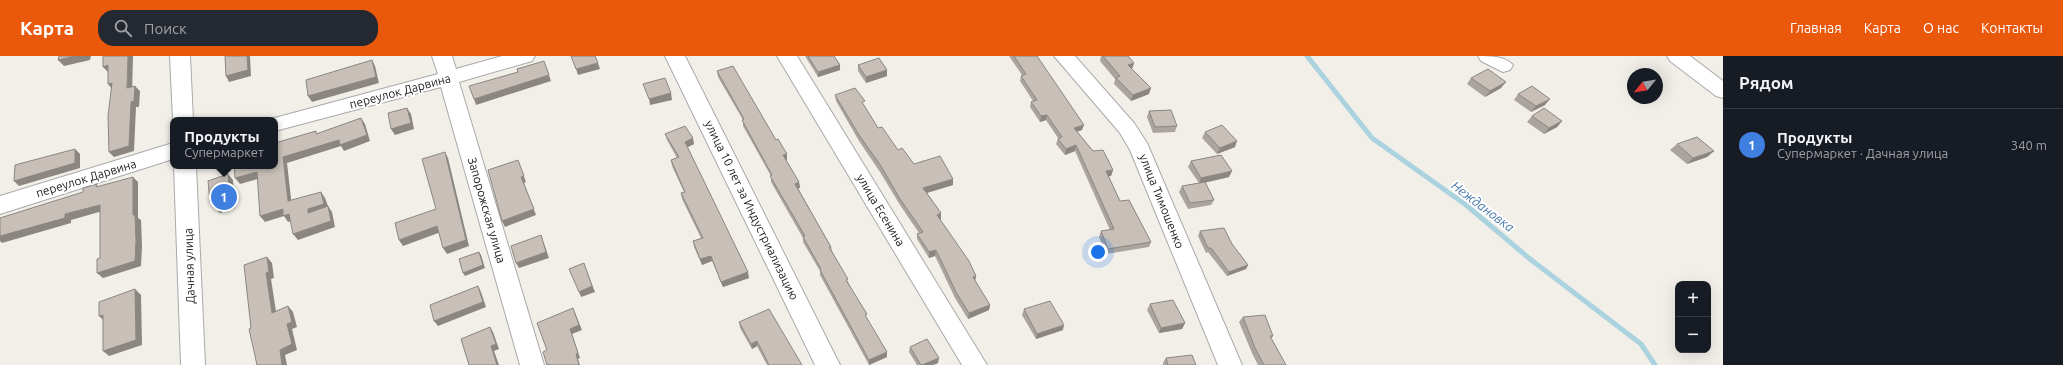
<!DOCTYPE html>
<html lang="ru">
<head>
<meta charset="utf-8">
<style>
  body { margin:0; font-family:Ubuntu,sans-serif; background:#242831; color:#f1f3f6 }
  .controls { position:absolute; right:12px; bottom:12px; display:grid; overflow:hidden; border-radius:8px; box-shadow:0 4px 16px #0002 }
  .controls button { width:36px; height:36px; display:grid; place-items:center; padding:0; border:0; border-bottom:1px solid #363941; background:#171b24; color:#f1f3f6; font:20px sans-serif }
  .compass { position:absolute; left:1627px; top:12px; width:36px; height:36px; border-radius:50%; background:#171b24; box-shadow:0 4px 16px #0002; rotate:240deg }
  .you { position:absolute; left:1098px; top:196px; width:14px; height:14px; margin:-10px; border:3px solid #fff; border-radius:50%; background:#1a73e8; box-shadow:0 0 0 6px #1a73e833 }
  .badge { display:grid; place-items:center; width:26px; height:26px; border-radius:50%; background:#ea580c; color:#fff; font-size:13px; font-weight:700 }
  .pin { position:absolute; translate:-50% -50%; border:2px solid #fff; box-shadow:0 1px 4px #0006 }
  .popup { position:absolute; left:170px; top:61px; width:108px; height:52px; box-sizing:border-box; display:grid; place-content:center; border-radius:8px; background:#171b24; filter:drop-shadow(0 1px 3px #0005); font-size:13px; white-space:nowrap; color:#9ea1a6 }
  .popup b { font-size:15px; color:#f1f3f6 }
  .popup::after { content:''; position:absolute; left:50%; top:100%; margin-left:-8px; border:8px solid transparent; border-top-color:#171b24 }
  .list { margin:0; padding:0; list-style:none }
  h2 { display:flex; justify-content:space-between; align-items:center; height:52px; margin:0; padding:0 16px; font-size:17px }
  h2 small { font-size:13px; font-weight:400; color:#9ea1a6 }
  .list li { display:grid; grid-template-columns:26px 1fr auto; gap:12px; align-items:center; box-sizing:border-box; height:72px; padding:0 16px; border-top:1px solid #363941 }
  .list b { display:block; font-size:15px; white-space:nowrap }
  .list p { margin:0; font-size:13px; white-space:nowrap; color:#9ea1a6 }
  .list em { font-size:13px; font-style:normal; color:#9ea1a6 }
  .icon { flex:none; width:22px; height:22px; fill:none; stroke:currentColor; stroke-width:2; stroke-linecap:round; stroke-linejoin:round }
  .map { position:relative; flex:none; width:1723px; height:309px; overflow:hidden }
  header { display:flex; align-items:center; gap:24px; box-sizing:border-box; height:56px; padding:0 20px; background:#ea580c; color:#fff }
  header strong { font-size:19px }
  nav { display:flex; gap:22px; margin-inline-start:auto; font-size:14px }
  .search { width:280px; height:36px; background:#242831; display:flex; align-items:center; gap:10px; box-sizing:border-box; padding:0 14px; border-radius:16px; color:#9ea1a6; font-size:15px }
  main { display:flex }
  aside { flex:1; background:#171b24 }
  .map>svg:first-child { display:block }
</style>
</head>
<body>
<header>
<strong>Карта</strong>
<div class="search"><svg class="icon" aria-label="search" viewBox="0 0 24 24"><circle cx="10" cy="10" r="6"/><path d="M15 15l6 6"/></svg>Поиск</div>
<nav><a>Главная</a><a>Карта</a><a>О нас</a><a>Контакты</a></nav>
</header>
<main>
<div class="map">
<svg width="1723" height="309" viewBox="0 0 1723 309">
  <rect width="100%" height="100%" fill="#f2efe9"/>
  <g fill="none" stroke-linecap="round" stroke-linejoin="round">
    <path stroke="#aad3df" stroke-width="5" d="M1307,0L1372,82L1466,149L1530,203L1641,288L1655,309"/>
    <g stroke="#a9a9a9" stroke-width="2">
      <g id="minor">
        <path d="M170,0H190L193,64H173Z"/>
        <path d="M432,0H452L456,13L502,0H535L532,5L459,26L544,309H520L441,31L275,75V64H267L438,18Z"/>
        <path d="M665,0H685L840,309H815Z"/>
        <path d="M777,0H797L987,309H962Z"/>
        <path d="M1054,0H1075L1134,67L1147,87L1242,309H1218L1130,94L1120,77Z"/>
        <path d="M1478,0C1491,0 1505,0 1513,9L1510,14L1503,16L1481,5Z"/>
        <path d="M1667,0H1690L1723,25V42L1716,40L1670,5Z"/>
        <path d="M173,87V103L0,158V140Z"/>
        <path d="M174,110H196L205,309H181Z"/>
      </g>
    </g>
    <use href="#minor" fill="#fff" fill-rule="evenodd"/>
  </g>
  <g fill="#aba49e">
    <path d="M805,0H834L840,9V14L818,21Z"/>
    <path d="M1009,0H1037L1082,74L1077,76L1093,95L1113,114L1111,120H1108L1120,145L1151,186L1149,191L1106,198L1099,181L1101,175L1110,174L1075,95L1065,99L1056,88L1058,82L1046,64L1040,66L1030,51L1031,46L1033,45L1020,25L1021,20L1022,19Z"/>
    <path d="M1101,0H1128L1134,7L1132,13L1149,38L1131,45L1114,28L1115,23L1100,5Z"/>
    <path d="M858,9L887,20L866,27L858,15Z"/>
    <path d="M717,15L787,104H786L799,126L800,132H798L831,191L832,195L887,301L869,309L820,219V215L803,186V182L771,126V120L743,70V64L718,21Z"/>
    <path d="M1471,22L1501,32L1485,41L1467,28Z"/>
    <path d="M1518,38L1545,49L1531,56L1514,44Z"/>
    <path d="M835,39L865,51L878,72L898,94L914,108L953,129L927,137L941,157V163L940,164L976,220L975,225L990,249L989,254L968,263L955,242L935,200L929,202L917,183V178L919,177L900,149L880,116L859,85L836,45Z"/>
    <path d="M1149,55L1177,70L1175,76L1153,77L1147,61Z"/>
    <path d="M1532,60L1562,65L1557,71L1544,78L1527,66Z"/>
    <path d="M1205,76L1235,91L1217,98L1202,82Z"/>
    <path d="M665,78L694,88L687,91L749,222L723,231L712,205L702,209L694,191L693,185L701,182L682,143L681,137L684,136L672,110L671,104L677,102L667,84Z"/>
    <path d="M1677,88L1714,95L1707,101L1687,108L1670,94Z"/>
    <path d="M1191,105L1229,121L1203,127L1214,144L1211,149L1188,153L1179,136L1182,130L1199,127L1188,111Z"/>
    <path d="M1200,175L1232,188L1248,209L1246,213L1227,220L1208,196L1206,197L1198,180Z"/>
    <path d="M1150,248L1185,267L1182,273L1159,277L1147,254Z"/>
    <path d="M1024,253L1063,274L1036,283L1022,259Z"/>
    <path d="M1243,261L1273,280L1271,283L1286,309H1258L1252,297L1239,266Z"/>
    <path d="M739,266L802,309H767L757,290L752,293L740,272Z"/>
    <path d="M910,291L938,307L933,309H917L909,296Z"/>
    <path d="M1166,302L1196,309H1163V307Z"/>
  </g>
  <g fill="#8b8681">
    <path d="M75,0H91L90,4L64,10L58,4Z"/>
    <path d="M128,0H133L132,38L127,32Z"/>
    <path d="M247,0H250L251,20L229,26L226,20Z"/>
    <path d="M372,4L375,10L379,27L312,46L308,40Z"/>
    <path d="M598,7L600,13L578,19L576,13Z"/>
    <path d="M1134,7L1132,13L1126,15L1128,9Z"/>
    <path d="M108,9V16L103,11Z"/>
    <path d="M840,9V14L818,21V16Z"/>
    <path d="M887,14V20L866,27V21Z"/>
    <path d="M549,19L551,25L476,49L474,43Z"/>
    <path d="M1506,26L1501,32L1485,41L1490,35Z"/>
    <path d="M112,27V33L108,28Z"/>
    <path d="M135,30L140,35L139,51H136L134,95L114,101L109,96L131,46Z"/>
    <path d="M1151,32L1149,38L1131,45L1133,39Z"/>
    <path d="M671,37L672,44L650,49L649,43Z"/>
    <path d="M1550,43L1545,49L1531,56L1536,50Z"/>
    <path d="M407,52L411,58L414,73L395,79L391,73Z"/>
    <path d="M1047,59L1046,64L1040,66L1041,60Z"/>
    <path d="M361,62L365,68L370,85L344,95L341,90L287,107L292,151L288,145L283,101Z"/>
    <path d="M1562,65L1557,71L1544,78L1549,72Z"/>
    <path d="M1084,69L1082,74L1072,77L1074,72Z"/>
    <path d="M693,82L694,88L686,92L685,86Z"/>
    <path d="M1237,85L1235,91L1217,98L1220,92Z"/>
    <path d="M1076,89L1075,95L1065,99L1066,93Z"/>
    <path d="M75,93L80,98V112L19,130L14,125Z"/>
    <path d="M1714,95L1707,101L1687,108L1693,102Z"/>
    <path d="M445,96L448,102L469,190L447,198L443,192Z"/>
    <path d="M787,98V104L784,105L783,99Z"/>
    <path d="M518,104L526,126L524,127L536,159L505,171L502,165L521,121Z"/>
    <path d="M1113,114L1111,120L1104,121L1106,115Z"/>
    <path d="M1232,115L1229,121L1199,128L1201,122Z"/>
    <path d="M257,116L261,122L240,128L235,122Z"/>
    <path d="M228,118L233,124L235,152L220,157L210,146Z"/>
    <path d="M133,121L138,126V162L141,164L142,190L141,210L103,222L97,217L133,159Z"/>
    <path d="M953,123V129L923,138V132Z"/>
    <path d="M799,126L800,132L796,133L795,128Z"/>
    <path d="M321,136L325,142L328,150L332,156L335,171L298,184L293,178L308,153Z"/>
    <path d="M100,149L106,154L71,164V167L2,187L0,185V180L65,158Z"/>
    <path d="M283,153L289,158L294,164L288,166L284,160L265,166L260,160Z"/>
    <path d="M941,157V163L937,165V159Z"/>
    <path d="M437,170L441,176L403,190L399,184Z"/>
    <path d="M541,179L549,202L519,212L516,207Z"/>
    <path d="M936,194L935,200L929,202V196Z"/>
    <path d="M479,196L481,199L485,212L465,220L463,217Z"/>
    <path d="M711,200L712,205L702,209L700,203Z"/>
    <path d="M267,201L272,207L274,222L271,223L277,262L272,257L266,217Z"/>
    <path d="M1248,209L1246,213L1227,220L1229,216Z"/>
    <path d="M586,213L595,236L581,241L579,236Z"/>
    <path d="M748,216L749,222L723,231L721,226Z"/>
    <path d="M976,220L975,225L973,221Z"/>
    <path d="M478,230L481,236L486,251L438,270L434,265Z"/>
    <path d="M135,233L141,239L142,289L109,300L103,295Z"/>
    <path d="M990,249L989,254L968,263L969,257Z"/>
    <path d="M288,250L293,256L297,271L292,273L297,294L285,299L287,309H282L280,294L287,268Z"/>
    <path d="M573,252L582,274L572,278L580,302L578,303L580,309H579L576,298L570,273Z"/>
    <path d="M103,259L105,266L99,260Z"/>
    <path d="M1185,267L1182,273L1159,277L1161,272Z"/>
    <path d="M1064,269L1063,274L1036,283L1037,278Z"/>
    <path d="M490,271L493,276L499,293L494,295L499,309H497L491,290Z"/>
    <path d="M757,285V290L752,293L751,288Z"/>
    <path d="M887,296V301L869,309V304Z"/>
    <path d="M939,302L938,307L933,309H922Z"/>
  </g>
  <g fill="#c7bfb8" stroke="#8b8681">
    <path d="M59,0H75L58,4Z"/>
    <path d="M103,0H128L127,32L135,30L134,45L131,46L129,90L109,96L108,60L112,27L108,28V9L103,11Z"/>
    <path d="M225,0H247L248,14L226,20Z"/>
    <path d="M571,0H595L598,7L576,13Z"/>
    <path d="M808,0H834L840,9L818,16Z"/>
    <path d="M1014,0H1037L1084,69L1074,72L1093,95L1103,94L1113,114L1106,115L1120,145L1129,144L1151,186L1108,193L1101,175L1114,173L1076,89L1066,93L1058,83L1062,81L1047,59L1041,60L1031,46L1037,44L1021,20L1026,18Z"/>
    <path d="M1103,0H1128L1134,7L1128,9L1151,32L1133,39L1116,22L1120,20Z"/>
    <path d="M879,2L887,14L866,21L858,9Z"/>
    <path d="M372,4L376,21L308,40L306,24Z"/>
    <path d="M544,5L549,19L474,43L469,30L518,16L517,13Z"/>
    <path d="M733,10L776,84L778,83L787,98L783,99L799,126L795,128L831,191H829L848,223L846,224L867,258L865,259L887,296L869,304L820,214L821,213L803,181L805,180L770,120L772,119L742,64L744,63L717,15Z"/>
    <path d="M1488,13L1506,26L1490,35L1471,22Z"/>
    <path d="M665,22L671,37L649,43L643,28Z"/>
    <path d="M1532,30L1550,43L1536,50L1518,38Z"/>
    <path d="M855,32L865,45L862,46L878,72L882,71L898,94L902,92L914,108L940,100L953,123L923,132L941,157L937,159L969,205L976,220L973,221L990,249L969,257L956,236L936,194L929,196L917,178L923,176L900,143L881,110L859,79L835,39Z"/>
    <path d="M407,52L411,67L391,73L388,57Z"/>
    <path d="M1544,52L1562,65L1549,72L1532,60Z"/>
    <path d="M1171,54L1177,70L1155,71L1149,55Z"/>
    <path d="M361,62L367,79L340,89L339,84L283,101L288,145L321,136L324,148L308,153V157L328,150L331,165L293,178L289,158L283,160V153L260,160L257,116L235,122L234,110H275V87L316,75V78Z"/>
    <path d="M1222,69L1237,85L1220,92L1205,76Z"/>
    <path d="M685,70L693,82L685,86L748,216L721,226L711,200L700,203L693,185L703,182L681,137L685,136L671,104L679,101L665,78Z"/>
    <path d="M1697,81L1714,95L1693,102L1677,88Z"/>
    <path d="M75,93V107L14,125L15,109Z"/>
    <path d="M445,96L466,184L443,192L437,170L399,184L395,167L436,153L422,103Z"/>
    <path d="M1221,99L1232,115L1201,122L1191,105Z"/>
    <path d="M518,104L524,120L521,121L534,153L502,165L488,114Z"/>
    <path d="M228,118L230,146L215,151L214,145L210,146L208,125Z"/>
    <path d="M133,121V159H135L136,185L135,205L97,217V203L100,202V149L65,158V162L0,180V162L83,136V132L97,128L96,131Z"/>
    <path d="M1205,126L1214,144L1190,147L1182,130Z"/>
    <path d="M1224,172L1232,188L1248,209L1229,216L1211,192H1208L1200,175Z"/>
    <path d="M541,179L546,196L516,207L511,190Z"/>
    <path d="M479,196L483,209L463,217L459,203Z"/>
    <path d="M267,201L269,216L266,217L272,257L288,250L292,266L287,268L292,288L280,294L282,309H257L249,273L251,272L244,209Z"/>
    <path d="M584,207L592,230L579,236L569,213Z"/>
    <path d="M478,230L483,246L434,265L430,249Z"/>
    <path d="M135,233L136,284L103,295V259L99,260V246Z"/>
    <path d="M1173,244L1185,267L1161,272L1150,248Z"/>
    <path d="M1050,245L1064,269L1037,278L1024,253Z"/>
    <path d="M573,252L579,269L570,273L578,297L576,298L579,309H549V308L547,309L543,296L547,294L537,267Z"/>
    <path d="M769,253L802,309H769L757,285L751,288L739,266Z"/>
    <path d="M1265,259L1273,280H1270L1286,309H1264L1255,292L1243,261Z"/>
    <path d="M490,271L496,288L491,290L497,309H469L461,283Z"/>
    <path d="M927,283L939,302L922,309H921L910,291Z"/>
    <path d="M1192,299L1196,309H1168L1166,302Z"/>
  </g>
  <g text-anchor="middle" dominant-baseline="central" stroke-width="4" stroke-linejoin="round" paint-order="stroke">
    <g font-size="12" fill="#222" stroke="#fff">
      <text transform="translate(400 35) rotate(-15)">переулок Дарвина</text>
      <text transform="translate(86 122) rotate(-17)">переулок Дарвина</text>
      <text transform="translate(1162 145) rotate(68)">улица Тимошенко</text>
      <text transform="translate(487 154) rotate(74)">Запорожская улица</text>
      <text transform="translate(752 154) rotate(64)">улица 10 лет за Индустриализацию</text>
      <text transform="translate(881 154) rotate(59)">улица Есенина</text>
      <text transform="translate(189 210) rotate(-92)">Дачная улица</text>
    </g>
    <g font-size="13" font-style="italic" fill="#4a7aab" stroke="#fff">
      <text transform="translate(1483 150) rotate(37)">Неждановка</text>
    </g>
  </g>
</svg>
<div class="controls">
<button>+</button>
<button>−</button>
</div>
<svg class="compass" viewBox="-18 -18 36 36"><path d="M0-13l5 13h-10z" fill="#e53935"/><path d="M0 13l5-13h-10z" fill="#9ea1a6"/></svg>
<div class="you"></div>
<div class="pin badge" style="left:224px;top:141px;background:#3f7fe0">1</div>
<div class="popup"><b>Продукты</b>Супермаркет</div>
</div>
<aside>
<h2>Рядом<small></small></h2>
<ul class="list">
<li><span class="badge" style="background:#3f7fe0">1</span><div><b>Продукты</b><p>Супермаркет · Дачная улица</p></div><em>340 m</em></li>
</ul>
</aside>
</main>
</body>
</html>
